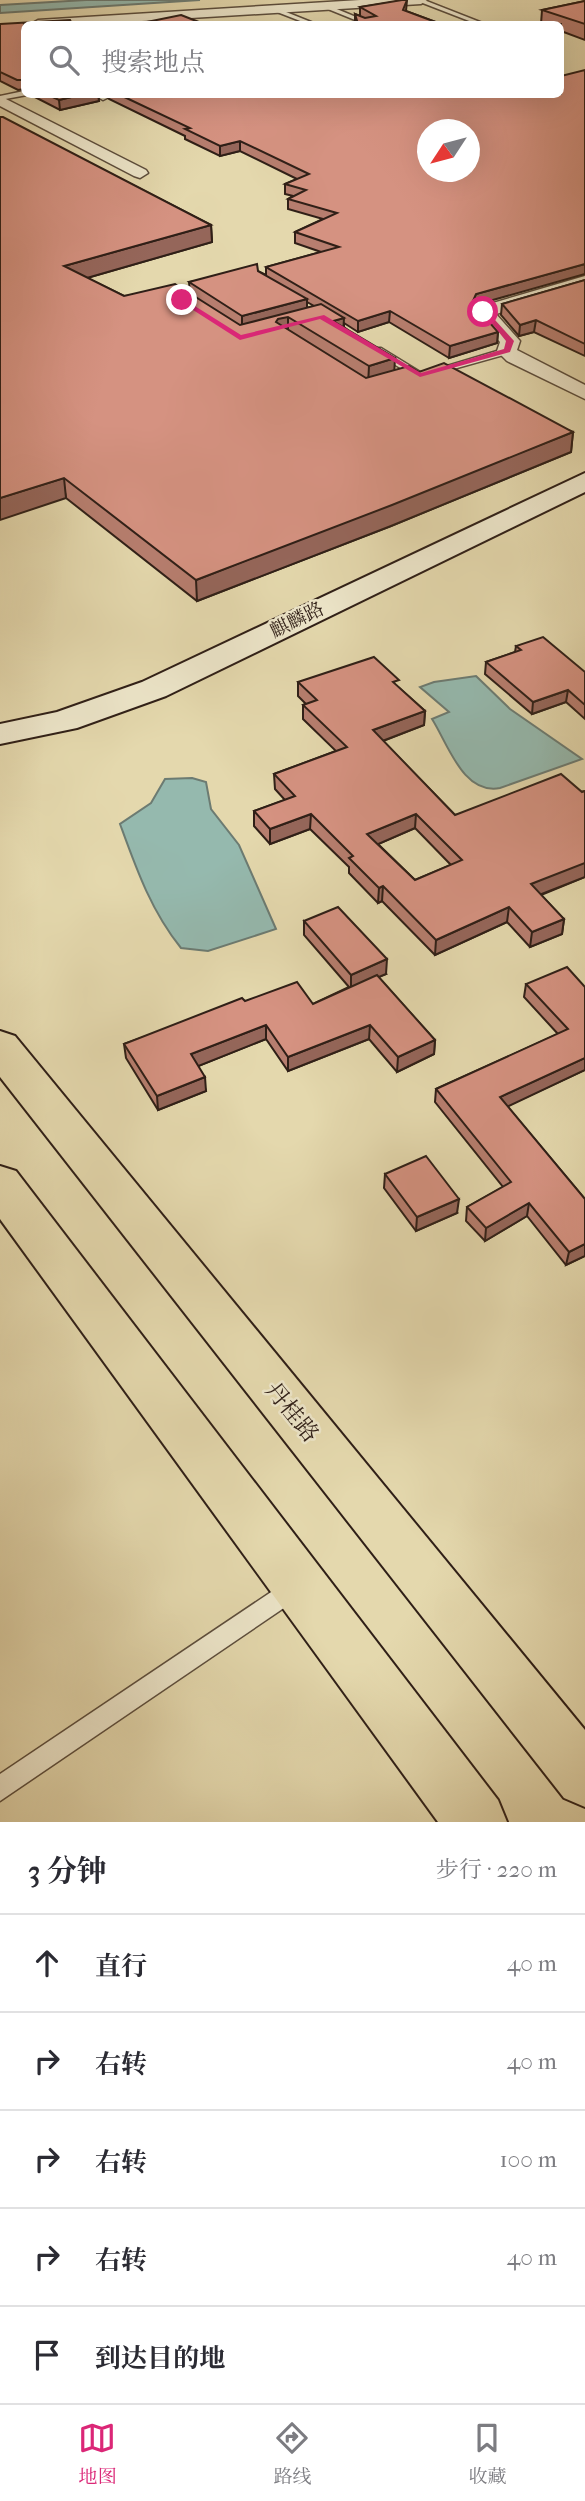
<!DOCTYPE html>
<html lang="zh">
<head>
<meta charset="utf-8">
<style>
  body { margin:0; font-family:"IM FELL French Canon","Noto Serif SC",serif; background:#f7f7f7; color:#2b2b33 }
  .compass { position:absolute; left:417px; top:119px; width:63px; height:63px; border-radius:50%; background:#fff; box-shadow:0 7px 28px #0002; rotate:234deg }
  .stop { position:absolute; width:21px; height:21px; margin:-16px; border:5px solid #db2777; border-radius:50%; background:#fff }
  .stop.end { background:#db2777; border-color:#fff; box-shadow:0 2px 7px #0008 }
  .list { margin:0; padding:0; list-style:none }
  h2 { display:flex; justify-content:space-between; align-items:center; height:91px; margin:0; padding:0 28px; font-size:30px }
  h2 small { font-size:23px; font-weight:400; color:#7c7c81 }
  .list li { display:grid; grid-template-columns:46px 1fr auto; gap:21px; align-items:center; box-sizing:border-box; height:98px; padding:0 28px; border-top:2px solid #e1e1e2 }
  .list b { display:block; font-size:26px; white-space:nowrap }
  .list em { font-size:23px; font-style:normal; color:#7c7c81 }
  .icon { flex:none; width:38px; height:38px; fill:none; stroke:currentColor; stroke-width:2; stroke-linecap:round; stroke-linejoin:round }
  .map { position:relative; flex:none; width:585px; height:1822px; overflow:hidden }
  .search { position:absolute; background:#fff; box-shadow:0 7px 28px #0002; left:21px; right:21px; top:21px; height:77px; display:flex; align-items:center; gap:18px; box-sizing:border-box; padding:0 24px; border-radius:10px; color:#7c7c81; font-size:26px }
  .sheet { height:581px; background:#fff }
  nav { display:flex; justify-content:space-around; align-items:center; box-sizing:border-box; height:98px; border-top:2px solid #e1e1e2; background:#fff; font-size:19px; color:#7c7c81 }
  nav a { display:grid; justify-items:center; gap:4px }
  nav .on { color:#db2777 }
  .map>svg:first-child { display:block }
</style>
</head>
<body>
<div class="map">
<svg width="585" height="1822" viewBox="0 0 585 1822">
  <rect width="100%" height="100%" fill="#e4d8ad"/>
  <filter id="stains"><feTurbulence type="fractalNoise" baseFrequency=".00286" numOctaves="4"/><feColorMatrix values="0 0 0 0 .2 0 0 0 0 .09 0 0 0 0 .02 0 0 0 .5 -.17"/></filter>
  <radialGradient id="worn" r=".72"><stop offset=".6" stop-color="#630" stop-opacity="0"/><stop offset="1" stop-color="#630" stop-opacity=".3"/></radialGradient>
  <g fill="#95b9ae" stroke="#6c7b72" stroke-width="2">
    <path d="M86,0H200L0,13V5Z"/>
    <path d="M476,676L510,709L582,759L500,788C463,795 448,744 432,719L449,712L420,687L434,682Z"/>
    <path d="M192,778L206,782L211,809L239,845L276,929L208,951L181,948C151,911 136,868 120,824L151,803L165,779Z"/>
  </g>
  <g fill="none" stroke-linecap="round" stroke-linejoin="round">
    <g stroke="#5c4d3c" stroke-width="3">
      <g id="lane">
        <path d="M415,0H424L485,24H477Z"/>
        <path d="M323,5H327L373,24H365L323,7Z"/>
        <path d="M272,8H276L316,24H308L272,10Z"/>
        <path d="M24,91L27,95L0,100V96Z"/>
        <path d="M92,94H102L107,98L103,100Z"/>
        <path d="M373,348H381L425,375L416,377L373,352Z"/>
        <path d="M507,348L512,351L511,353L432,375L427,372Z"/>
        <path d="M292,1578L300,1581L303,1589L300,1597L0,1801V1774Z"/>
      </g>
    </g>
    <g stroke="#5c4d3c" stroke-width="3">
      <g id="street">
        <path d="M360,0H427L421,4L93,24H31L38,20Z"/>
        <path d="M0,96L146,170L148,173L140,178L134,176L0,106Z"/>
        <path d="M585,276V288L496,314L520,341L517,350L585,385V399L507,361L497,351L500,342L473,312L476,308Z"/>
      </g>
    </g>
    <g stroke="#2f1f17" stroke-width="4">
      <path id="secondary" d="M585,473V492L166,696L77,728L0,744V724L57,712L142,682Z"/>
    </g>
    <g stroke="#2f1f17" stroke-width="4">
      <g id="primary">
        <path d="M0,1031L15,1036L585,1730V1807L564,1798L0,1077Z"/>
        <path d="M0,1166L16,1171L498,1800L507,1822H438L0,1219Z"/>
      </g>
    </g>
    <use href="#lane" fill="#ede6ca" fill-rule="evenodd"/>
    <use href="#street" fill="#ede6ca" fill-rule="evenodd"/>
    <use href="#secondary" fill="#ede6ca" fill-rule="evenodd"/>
    <use href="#primary" fill="#e4d8ad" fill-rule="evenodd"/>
  </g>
  <g fill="#b77e6f" stroke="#2f1f17" stroke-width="2" fill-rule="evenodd">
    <path d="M407,0L406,11L441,24H355V14L360,16V7Z"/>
    <path d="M585,1V40L561,31V24H541L542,10Z"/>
    <path d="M0,24H24V89L18,90L0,81Z"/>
    <path d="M29,94H98L99,101L60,110Z"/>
    <path d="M105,94H561L475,306L498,332L497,343L449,358L389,322L358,332L344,323V327L394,370L419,372L573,432L571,452L391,526L197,601L66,498L0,117L211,225L212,242L87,278L124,296L190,293L189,282L258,271L266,275V267L321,252L295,243V232L323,219L288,209V199L293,196L285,194V184L297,179L240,151L220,156L185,139V136L109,99ZM307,302L314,306L307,308Z"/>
    <path d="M585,280V356L534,332L519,336L501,315L502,304Z"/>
    <path d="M516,646L585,672V719L566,702L532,714L485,674L486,662L515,652Z"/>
    <path d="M298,682L398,687L425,711L424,725L383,741L455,815L585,791V877L541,895L564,919L562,934L530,947L507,922L435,955L382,901L378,903L349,873V867L310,829L270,844L254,826V811L285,800L275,789L274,774L336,751L303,719V705L306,704L298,696ZM415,828L451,865L415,880L378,844Z"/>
    <path d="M304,921L386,974L378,977L435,1040L434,1054L397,1072L369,1039L288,1071L266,1039L198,1066L206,1091L158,1110L126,1058L124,1044L245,1001L313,1004L349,987L304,935Z"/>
    <path d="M526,984L585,987V1070L507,1106L585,1199V1256L566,1265L527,1216L485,1241L466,1221L467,1207L503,1187L435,1102L436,1089L558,1034L524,997Z"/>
    <path d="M385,1174L457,1213L416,1231L384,1188Z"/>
  </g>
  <g fill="#95665a" stroke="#2f1f17" stroke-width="2">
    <path d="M84,94H98L99,101L60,110L59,100Z"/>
    <path d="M240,141V151L220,156V146Z"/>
    <path d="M211,225L212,242L66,284L64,266Z"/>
    <path d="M585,264V274L475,305L471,314L472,303L476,294Z"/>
    <path d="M307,299V315L288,317V336L242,332V316Z"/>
    <path d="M390,311L389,322L358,332V321Z"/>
    <path d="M344,318L343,336L333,321Z"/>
    <path d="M536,320L534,332L519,336L520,325Z"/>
    <path d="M498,332L497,343L449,358L450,346Z"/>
    <path d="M395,358L394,377L368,385L369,366Z"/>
    <path d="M573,432L571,452L391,526L197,601L196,580Z"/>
    <path d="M64,478L66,498L0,520V498Z"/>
    <path d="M568,690L566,702L532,714L533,702Z"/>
    <path d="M425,711L424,725L372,745L373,730Z"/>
    <path d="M311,814L310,829L270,844V829Z"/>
    <path d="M416,814L415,828L367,849V834Z"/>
    <path d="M585,858V877L529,899L531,884Z"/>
    <path d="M383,886L382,901L378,903L379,888Z"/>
    <path d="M509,907L507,922L435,955L436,940Z"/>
    <path d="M564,919L562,934L530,947L532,932Z"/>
    <path d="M387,959L386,974L351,989V975Z"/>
    <path d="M266,1025V1039L191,1069V1054Z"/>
    <path d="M370,1025L369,1039L288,1071V1057Z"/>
    <path d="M435,1040L434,1054L397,1072L398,1057Z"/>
    <path d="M585,1058V1070L498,1111L500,1097Z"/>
    <path d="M205,1077L206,1091L158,1110L157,1096Z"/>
    <path d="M459,1199L457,1213L416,1231L417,1217Z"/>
    <path d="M529,1203L527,1216L485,1241L486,1228Z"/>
    <path d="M585,1244V1256L566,1265L569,1252Z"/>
  </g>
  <g fill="#d59281" stroke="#2f1f17" stroke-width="2" fill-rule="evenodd">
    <path d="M402,0H407L403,10L441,24H358L355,14L365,18L376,16L360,7Z"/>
    <path d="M585,1V24L542,10Z"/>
    <path d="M181,15L204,24H137Z"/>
    <path d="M70,20L72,24H24V80H17L0,72V24Z"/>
    <path d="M585,70V264L476,294L472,303L498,332L450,346L390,311L358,321L266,267L339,247L295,232L337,213L288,199L306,190L285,184L309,174L240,141L220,146L185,129L190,128L118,94H561V76ZM428,130H470V172H428Z"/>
    <path d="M46,94H84L59,100Z"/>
    <path d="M0,117H3L211,225L64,266L124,296L175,284L240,325L321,304L344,318L333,321L395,358L369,366L288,317L278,319L276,322L366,378L409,366L419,372L444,363L573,432L392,505L196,580L64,478L0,498Z"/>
    <path d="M257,264L258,271L307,299L242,316L189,282Z"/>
    <path d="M585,280V344L536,320L520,325L502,304Z"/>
    <path d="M543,637L585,672V705L568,690L533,702L486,662L521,650L516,646Z"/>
    <path d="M374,657L399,680L393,682L425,711L373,730L455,815L561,774L582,792L585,791V863L531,884L564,919L532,932L509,907L436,940L383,886L379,888L349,858L353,856L311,814L270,829L254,811L295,796L274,774L347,747L303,705L317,700L298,682ZM416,814L462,860L415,880L367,834Z"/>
    <path d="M338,907L387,959L351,975L304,921Z"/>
    <path d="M567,967L585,987V1058L500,1097L585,1199V1244L569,1252L529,1203L486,1228L467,1207L511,1182L436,1089L568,1029L526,984Z"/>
    <path d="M377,975L435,1040L398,1057L370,1025L288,1057L266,1025L191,1054L205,1077L157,1096L124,1044L242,998L245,1001L297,982L313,1004Z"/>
    <path d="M426,1156L459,1199L417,1217L385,1174Z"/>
  </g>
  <path fill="#db2777" d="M182,298L241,335L324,315L421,373L504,349L506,341L481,310H486L514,341L510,352L420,377L320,319L240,340L179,301Z"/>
  <g text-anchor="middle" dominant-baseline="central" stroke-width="5" stroke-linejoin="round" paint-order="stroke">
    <g font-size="19" fill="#2f1f17" stroke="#ede6ca">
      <text transform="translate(297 620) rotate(-26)">麒麟路</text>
    </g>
    <g font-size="23" fill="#2f1f17" stroke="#ede6ca">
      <text transform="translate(292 1412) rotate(51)">丹桂路</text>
    </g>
  </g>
  <rect width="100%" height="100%" filter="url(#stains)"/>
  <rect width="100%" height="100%" fill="url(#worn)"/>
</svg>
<svg class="compass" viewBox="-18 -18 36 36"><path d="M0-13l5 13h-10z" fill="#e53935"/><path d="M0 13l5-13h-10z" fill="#7c7c81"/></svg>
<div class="stop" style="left:483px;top:312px"></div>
<div class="stop end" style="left:182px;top:300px"></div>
<div class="search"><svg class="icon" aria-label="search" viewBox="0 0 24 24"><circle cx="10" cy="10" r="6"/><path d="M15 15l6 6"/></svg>搜索地点</div>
</div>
<section class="sheet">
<h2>3 分钟<small>步行 · 220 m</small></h2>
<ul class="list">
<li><svg class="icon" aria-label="ahead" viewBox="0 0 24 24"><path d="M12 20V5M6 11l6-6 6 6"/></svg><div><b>直行</b></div><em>40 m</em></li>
<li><svg class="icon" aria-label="right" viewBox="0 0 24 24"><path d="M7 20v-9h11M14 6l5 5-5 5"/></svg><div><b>右转</b></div><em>40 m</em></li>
<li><svg class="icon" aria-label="right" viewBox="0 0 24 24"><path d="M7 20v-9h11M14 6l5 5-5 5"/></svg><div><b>右转</b></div><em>100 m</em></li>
<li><svg class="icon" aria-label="right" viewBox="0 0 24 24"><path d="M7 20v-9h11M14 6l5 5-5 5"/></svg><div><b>右转</b></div><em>40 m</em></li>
<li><svg class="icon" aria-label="arrive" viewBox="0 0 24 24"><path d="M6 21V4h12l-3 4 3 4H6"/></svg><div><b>到达目的地</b></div></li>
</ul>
</section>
<nav>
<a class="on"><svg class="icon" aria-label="map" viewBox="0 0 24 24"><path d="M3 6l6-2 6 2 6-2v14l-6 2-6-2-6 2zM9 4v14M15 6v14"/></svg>地图</a>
<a><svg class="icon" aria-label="directions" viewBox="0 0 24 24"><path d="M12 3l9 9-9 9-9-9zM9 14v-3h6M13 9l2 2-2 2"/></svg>路线</a>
<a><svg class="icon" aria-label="saved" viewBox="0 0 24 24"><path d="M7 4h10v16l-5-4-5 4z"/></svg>收藏</a>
</nav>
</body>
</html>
